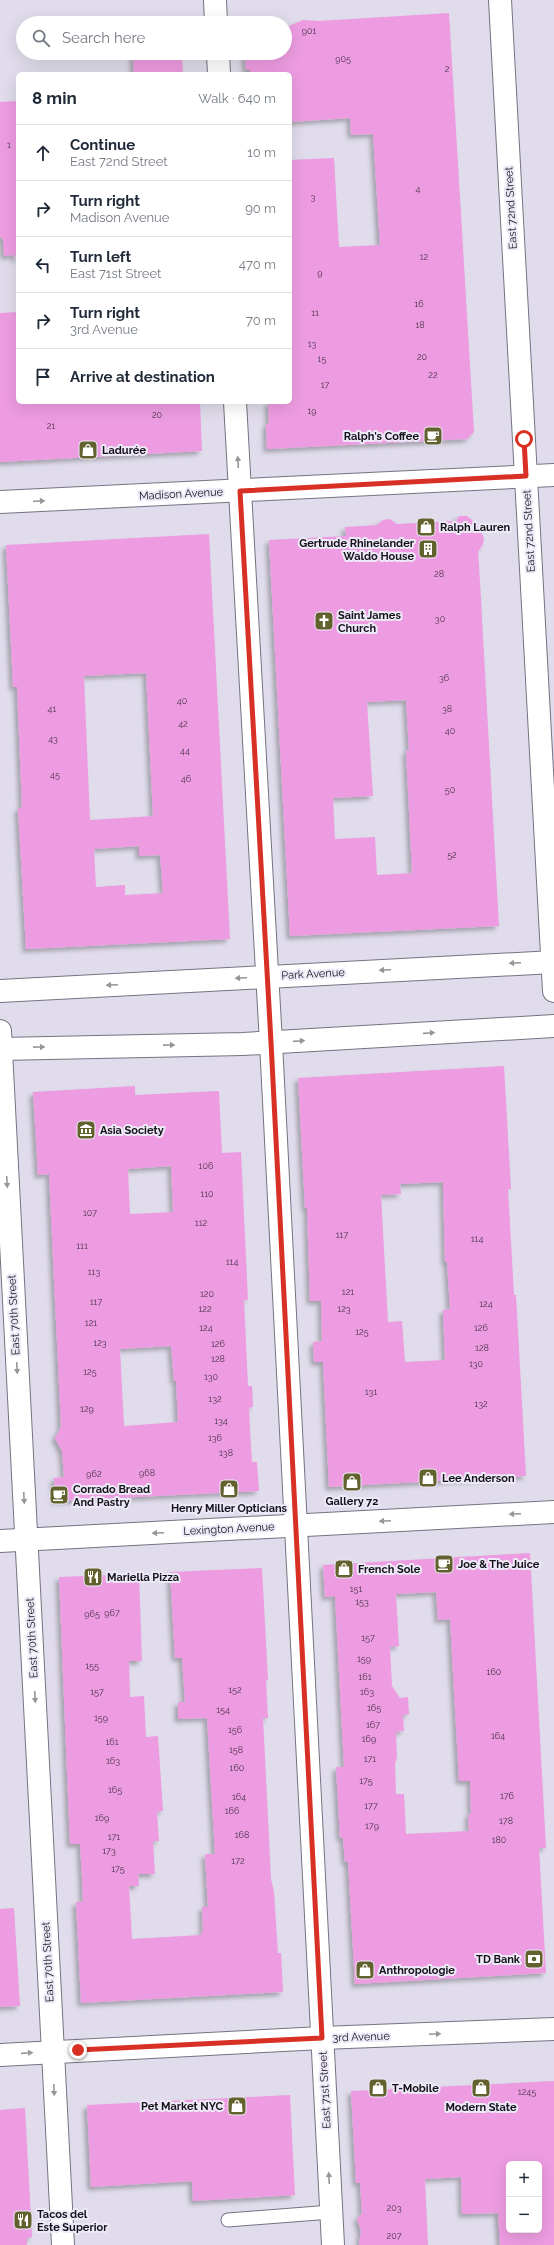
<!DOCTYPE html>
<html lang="en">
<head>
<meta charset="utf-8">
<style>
  body { margin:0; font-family:Raleway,sans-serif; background:#f2f2f3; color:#1f2937 }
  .controls { position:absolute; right:12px; bottom:12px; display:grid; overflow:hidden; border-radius:6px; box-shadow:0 4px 16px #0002 }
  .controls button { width:36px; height:36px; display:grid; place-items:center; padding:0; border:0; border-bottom:1px solid #e0e1e3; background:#fff; color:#1f2937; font:20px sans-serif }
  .stop { position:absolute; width:12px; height:12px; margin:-9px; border:3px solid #d93025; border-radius:50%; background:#fff }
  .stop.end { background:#d93025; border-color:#fff; box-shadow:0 1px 4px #0008 }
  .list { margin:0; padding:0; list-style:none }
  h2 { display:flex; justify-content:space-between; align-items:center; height:52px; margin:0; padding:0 16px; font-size:17px }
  h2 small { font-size:13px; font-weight:400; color:#747a83 }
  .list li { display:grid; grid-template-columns:26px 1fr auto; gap:12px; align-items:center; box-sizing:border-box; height:56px; padding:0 16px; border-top:1px solid #e0e1e3 }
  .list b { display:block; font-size:15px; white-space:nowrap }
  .list p { margin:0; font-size:13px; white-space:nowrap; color:#747a83 }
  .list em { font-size:13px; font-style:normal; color:#747a83 }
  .icon { flex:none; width:22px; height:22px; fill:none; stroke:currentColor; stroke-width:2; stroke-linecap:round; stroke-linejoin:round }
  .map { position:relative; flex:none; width:554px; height:2245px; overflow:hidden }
  .search { position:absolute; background:#fff; box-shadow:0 4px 16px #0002; left:16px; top:16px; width:276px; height:44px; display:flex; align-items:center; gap:10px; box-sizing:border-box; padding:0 14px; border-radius:22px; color:#747a83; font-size:15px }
  .panel { position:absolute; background:#fff; box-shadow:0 4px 16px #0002; left:16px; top:72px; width:276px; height:332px; border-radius:6px }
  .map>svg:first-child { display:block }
</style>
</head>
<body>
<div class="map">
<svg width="554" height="2245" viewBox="0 0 554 2245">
  <defs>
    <filter id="shadow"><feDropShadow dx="-3.5" dy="3.5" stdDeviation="2" flood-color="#0004"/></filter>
  </defs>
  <rect width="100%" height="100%" fill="#e0dceb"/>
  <g fill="#ed9ce1" fill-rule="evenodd" filter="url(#shadow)">
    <path d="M449,13L474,432L467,439L267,449L266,424H269L268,402H290V160L334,158L339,247L380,245L373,134L351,135L350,118L290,122V74H250V70H246L245,53H285V25L289,26L303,20L319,21Z"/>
    <path d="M133,53H182L183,74H134Z"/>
    <path d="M18,101V261L14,255L4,256L3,240L0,236V102Z"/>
    <path d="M18,312V402H200L202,451L0,462V313Z"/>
    <path d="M459,516H467L477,524L484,538L483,544L478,552L479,564L499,926L290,936L269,540L346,536L345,527L377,525L383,520L390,519L397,524L456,521ZM406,700L409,751L406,750L412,873L377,875L375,837L335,839L333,798L373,796L367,702Z"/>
    <path d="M209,534L230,939L26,949L18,808H22L17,687H13L6,545ZM146,673L153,816L90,820L84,676ZM139,846V856L160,855L163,893L125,895V885L96,887L94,849Z"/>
    <path d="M504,1066L511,1189H508L514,1295H516L526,1476L329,1487L323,1362H314L313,1342L322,1341L321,1301H310L307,1208H305L298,1078ZM443,1182L445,1262H447L450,1309L443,1310L445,1360L405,1362L402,1321L388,1322L381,1195L401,1194L400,1184Z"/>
    <path d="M135,1086V1095L219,1091L222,1153L241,1152L248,1300H244L248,1386H252L253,1407L249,1408L250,1431L252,1462H257L259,1491L55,1501L54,1478L64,1477L62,1451L55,1438L61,1427L49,1174L38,1175L33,1092ZM171,1166L173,1212L130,1214L128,1169ZM171,1346L174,1381H176L178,1422L124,1426L120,1349Z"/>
    <path d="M530,1553L546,1848H539L546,1973L355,1984L348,1862H345L343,1838H340L336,1767H344L335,1596L325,1597L323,1565ZM436,1592L438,1620L450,1619L459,1781H470L471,1814L468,1815L469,1831L406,1834L404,1794H396L395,1764L397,1757L396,1732L404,1731L403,1715L409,1714L408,1697L400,1698L392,1686L390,1647L399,1646L396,1594Z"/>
    <path d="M262,1568L268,1680H266L268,1718H263L264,1738L271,1879L274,1892L278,1953H281L283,1992L81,2003L76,1902H83L82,1877L80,1844H70L59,1577L139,1574L142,1661H129L130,1697L144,1696L146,1737L158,1736L163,1811L157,1812L159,1841H153L155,1874H138L139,1886H129L132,1939L201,1935V1932H203L202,1907H208L205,1854H215L207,1718L178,1719V1702H185L182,1658H175L170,1572Z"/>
    <path d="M14,1908L20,2006L0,2007V1909Z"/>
    <path d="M554,2081V2245H500L498,2213L462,2214L461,2177L425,2179L428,2245H359L361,2231L357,2218L362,2214L360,2183H356L351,2091ZM509,2164H539V2230H509Z"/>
    <path d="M290,2095L295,2195L193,2201L192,2181L91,2187L87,2105Z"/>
    <path d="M25,2108L32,2237L27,2238V2245H0V2110Z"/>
  </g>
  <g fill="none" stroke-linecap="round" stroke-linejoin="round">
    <g stroke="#767380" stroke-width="15">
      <path id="service" d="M228,2220L331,2212"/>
    </g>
    <g stroke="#767380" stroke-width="24">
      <g id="minor">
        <path d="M215,0L216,23"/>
        <path d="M218,53L219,74"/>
        <path d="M235,402L271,1043L333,2245"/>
        <path d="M0,1031L63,2245"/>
      </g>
    </g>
    <g stroke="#767380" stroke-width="24">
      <g id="secondary">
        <path d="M500,0L554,991"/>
        <path d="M0,502L554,475"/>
        <path d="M0,1541L554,1512"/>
      </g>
    </g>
    <g stroke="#767380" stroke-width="24">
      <g id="primary">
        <path d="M0,991L554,962"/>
        <path d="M0,1049L243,1044L554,1026"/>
        <path d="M0,2055L322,2038L554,2029"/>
      </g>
    </g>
    <use href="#service" stroke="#fff" stroke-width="13"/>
    <use href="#minor" stroke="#fff" stroke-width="22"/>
    <use href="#secondary" stroke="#fff" stroke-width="22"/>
    <use href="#primary" stroke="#fff" stroke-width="22"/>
  </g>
  <defs><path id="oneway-solid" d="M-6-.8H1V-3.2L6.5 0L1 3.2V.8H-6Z"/></defs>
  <g fill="#969598">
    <use href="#oneway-solid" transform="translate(238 462) rotate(-93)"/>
    <use href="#oneway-solid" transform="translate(39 501) rotate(-3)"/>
    <use href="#oneway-solid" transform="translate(515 963) rotate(177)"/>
    <use href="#oneway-solid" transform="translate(385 970) rotate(177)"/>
    <use href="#oneway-solid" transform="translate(241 978) rotate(177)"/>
    <use href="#oneway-solid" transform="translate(112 985) rotate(177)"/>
    <use href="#oneway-solid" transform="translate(429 1033) rotate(-4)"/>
    <use href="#oneway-solid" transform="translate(299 1041) rotate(-4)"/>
    <use href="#oneway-solid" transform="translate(169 1045) rotate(-1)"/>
    <use href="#oneway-solid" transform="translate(39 1047) rotate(-1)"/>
    <use href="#oneway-solid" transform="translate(7 1182) rotate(87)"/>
    <use href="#oneway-solid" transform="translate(17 1368) rotate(87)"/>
    <use href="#oneway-solid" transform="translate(24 1498) rotate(87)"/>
    <use href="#oneway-solid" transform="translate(515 1514) rotate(177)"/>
    <use href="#oneway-solid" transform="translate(385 1521) rotate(177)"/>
    <use href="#oneway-solid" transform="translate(158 1533) rotate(177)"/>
    <use href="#oneway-solid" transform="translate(35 1697) rotate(87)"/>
    <use href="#oneway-solid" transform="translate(435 2034) rotate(-2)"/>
    <use href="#oneway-solid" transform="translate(27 2053) rotate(-4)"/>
    <use href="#oneway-solid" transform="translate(54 2090) rotate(88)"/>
    <use href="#oneway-solid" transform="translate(329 2178) rotate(-93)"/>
  </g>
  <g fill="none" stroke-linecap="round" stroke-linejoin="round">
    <path stroke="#d93025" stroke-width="5" d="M78,2050L322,2038L271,1042L240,491L526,476L524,439"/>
  </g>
  <defs>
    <g id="cafe-square" transform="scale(1)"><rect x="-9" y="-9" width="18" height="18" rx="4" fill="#63622f" stroke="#ede9f8"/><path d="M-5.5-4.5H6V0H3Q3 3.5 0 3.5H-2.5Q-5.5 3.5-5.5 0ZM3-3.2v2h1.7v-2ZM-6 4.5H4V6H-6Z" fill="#fff"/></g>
    <g id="shop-square" transform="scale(1)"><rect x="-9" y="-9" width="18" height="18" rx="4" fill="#63622f" stroke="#ede9f8"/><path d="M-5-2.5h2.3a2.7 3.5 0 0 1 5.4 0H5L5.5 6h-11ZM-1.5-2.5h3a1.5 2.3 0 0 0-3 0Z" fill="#fff"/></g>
    <g id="building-square" transform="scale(1)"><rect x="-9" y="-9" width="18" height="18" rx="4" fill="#63622f" stroke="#ede9f8"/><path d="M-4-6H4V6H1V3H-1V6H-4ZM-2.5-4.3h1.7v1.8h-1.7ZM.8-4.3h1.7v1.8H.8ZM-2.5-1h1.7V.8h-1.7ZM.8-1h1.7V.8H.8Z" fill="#fff"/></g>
    <g id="church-square" transform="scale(1)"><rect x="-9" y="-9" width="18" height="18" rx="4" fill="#63622f" stroke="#ede9f8"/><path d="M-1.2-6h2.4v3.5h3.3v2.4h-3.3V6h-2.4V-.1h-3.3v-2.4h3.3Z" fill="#fff"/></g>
    <g id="museum-square" transform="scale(1)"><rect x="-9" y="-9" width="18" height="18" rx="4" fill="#63622f" stroke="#ede9f8"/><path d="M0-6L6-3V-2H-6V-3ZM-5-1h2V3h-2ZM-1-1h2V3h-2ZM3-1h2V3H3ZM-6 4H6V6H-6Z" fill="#fff"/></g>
    <g id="restaurant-square" transform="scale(1)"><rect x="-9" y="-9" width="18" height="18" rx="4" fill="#63622f" stroke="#ede9f8"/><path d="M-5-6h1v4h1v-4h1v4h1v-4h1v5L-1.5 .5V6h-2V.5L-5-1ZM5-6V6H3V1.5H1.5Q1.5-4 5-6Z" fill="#fff"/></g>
    <g id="bank-square" transform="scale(1)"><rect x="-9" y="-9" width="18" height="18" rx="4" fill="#63622f" stroke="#ede9f8"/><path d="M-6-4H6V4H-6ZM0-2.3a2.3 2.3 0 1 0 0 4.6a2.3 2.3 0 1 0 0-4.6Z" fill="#fff"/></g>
  </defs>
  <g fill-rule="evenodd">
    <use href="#cafe-square" x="433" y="436"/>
    <use href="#shop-square" x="88" y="450"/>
    <use href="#shop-square" x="426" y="527"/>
    <use href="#building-square" x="428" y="549"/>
    <use href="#church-square" x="324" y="621"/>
    <use href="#museum-square" x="86" y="1130"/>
    <use href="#shop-square" x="428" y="1478"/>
    <use href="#shop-square" x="352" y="1482"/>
    <use href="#shop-square" x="229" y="1489"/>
    <use href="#cafe-square" x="59" y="1495"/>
    <use href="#cafe-square" x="444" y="1564"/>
    <use href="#shop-square" x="344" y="1569"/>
    <use href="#restaurant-square" x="93" y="1577"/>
    <use href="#bank-square" x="534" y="1959"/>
    <use href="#shop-square" x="365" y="1970"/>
    <use href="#shop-square" x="378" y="2088"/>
    <use href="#shop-square" x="481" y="2088"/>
    <use href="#shop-square" x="237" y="2106"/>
    <use href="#restaurant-square" x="23" y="2220"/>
  </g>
  <g text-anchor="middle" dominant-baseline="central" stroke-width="4" stroke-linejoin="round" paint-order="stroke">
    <g font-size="9" fill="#4b354b">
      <text x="309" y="31">901</text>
      <text x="343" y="59">905</text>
      <text x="447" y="69">2</text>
      <text x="9" y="145">1</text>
      <text x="418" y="189">4</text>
      <text x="313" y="197">3</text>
      <text x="424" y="257">12</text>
      <text x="320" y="273">9</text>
      <text x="419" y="304">16</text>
      <text x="315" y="313">11</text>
      <text x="420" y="325">18</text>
      <text x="312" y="344">13</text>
      <text x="422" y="357">20</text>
      <text x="322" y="359">15</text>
      <text x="433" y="375">22</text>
      <text x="325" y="385">17</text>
      <text x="312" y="411">19</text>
      <text x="157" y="415">20</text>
      <text x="51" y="426">21</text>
      <text x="439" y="574">28</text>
      <text x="440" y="619">30</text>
      <text x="444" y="678">36</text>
      <text x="182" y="701">40</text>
      <text x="52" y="709">41</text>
      <text x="447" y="709">38</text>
      <text x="183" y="724">42</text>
      <text x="450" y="731">40</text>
      <text x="53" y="739">43</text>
      <text x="185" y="751">44</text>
      <text x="55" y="775">45</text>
      <text x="186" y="779">46</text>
      <text x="450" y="790">50</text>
      <text x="452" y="855">52</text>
      <text x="206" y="1166">106</text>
      <text x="207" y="1194">110</text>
      <text x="90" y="1213">107</text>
      <text x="201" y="1223">112</text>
      <text x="342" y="1235">117</text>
      <text x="477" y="1239">114</text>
      <text x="82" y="1246">111</text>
      <text x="232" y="1262">114</text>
      <text x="94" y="1272">113</text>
      <text x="348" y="1292">121</text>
      <text x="207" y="1294">120</text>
      <text x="96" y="1302">117</text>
      <text x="486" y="1304">124</text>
      <text x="205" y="1309">122</text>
      <text x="344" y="1309">123</text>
      <text x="91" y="1323">121</text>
      <text x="206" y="1328">124</text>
      <text x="481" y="1328">126</text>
      <text x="362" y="1332">125</text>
      <text x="100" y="1343">123</text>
      <text x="218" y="1344">126</text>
      <text x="482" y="1348">128</text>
      <text x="218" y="1359">128</text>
      <text x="476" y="1364">130</text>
      <text x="90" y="1372">125</text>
      <text x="211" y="1377">130</text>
      <text x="371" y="1392">131</text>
      <text x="215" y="1399">132</text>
      <text x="481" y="1404">132</text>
      <text x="87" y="1409">129</text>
      <text x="221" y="1421">134</text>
      <text x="215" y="1438">136</text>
      <text x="226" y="1453">138</text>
      <text x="147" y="1473">968</text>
      <text x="94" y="1474">962</text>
      <text x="356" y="1589">151</text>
      <text x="362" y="1602">153</text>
      <text x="112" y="1613">967</text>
      <text x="92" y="1614">965</text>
      <text x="368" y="1638">157</text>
      <text x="364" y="1659">159</text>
      <text x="92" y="1666">155</text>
      <text x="494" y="1672">160</text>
      <text x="365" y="1677">161</text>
      <text x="235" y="1690">152</text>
      <text x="97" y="1692">157</text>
      <text x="367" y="1692">163</text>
      <text x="374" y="1708">165</text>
      <text x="223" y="1710">154</text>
      <text x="101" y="1718">159</text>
      <text x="373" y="1725">167</text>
      <text x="235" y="1730">156</text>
      <text x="498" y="1736">164</text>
      <text x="369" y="1739">169</text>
      <text x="112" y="1742">161</text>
      <text x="236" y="1750">158</text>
      <text x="370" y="1759">171</text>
      <text x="113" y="1761">163</text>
      <text x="237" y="1768">160</text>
      <text x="366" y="1781">175</text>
      <text x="115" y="1790">165</text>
      <text x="507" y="1796">176</text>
      <text x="239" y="1797">164</text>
      <text x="371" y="1806">177</text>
      <text x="232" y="1811">166</text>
      <text x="102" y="1818">169</text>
      <text x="506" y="1821">178</text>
      <text x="372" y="1826">179</text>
      <text x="242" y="1835">168</text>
      <text x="114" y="1837">171</text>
      <text x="499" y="1840">180</text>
      <text x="109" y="1851">173</text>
      <text x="238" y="1861">172</text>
      <text x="118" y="1869">175</text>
      <text x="527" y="2092">1245</text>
      <text x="394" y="2208">203</text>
      <text x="394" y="2236">207</text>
    </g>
    <g font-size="11" fill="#151319" stroke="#ede9f8">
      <text transform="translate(511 208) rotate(-93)">East 72nd Street</text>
      <text transform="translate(181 494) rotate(-3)">Madison Avenue</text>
      <text transform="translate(529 531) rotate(-93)">East 72nd Street</text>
      <text transform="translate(313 974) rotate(-3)">Park Avenue</text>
      <text transform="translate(14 1315) rotate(-93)">East 70th Street</text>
      <text transform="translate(229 1529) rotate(-3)">Lexington Avenue</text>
      <text transform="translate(32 1638) rotate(-93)">East 70th Street</text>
      <text transform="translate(48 1962) rotate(-93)">East 70th Street</text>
      <text transform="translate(361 2037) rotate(-2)">3rd Avenue</text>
      <text transform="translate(325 2090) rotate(-93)">East 71st Street</text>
    </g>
    <g font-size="11" font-weight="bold" fill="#151319" stroke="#ede9f8" text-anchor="start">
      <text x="419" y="436" text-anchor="end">Ralph's Coffee</text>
      <text x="102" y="450">Ladurée</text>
      <text x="440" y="527">Ralph Lauren</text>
      <text x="414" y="543" text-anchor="end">Gertrude Rhinelander<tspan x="414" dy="13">Waldo House</tspan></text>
      <text x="338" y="615">Saint James<tspan x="338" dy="13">Church</tspan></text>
      <text x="100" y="1130">Asia Society</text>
      <text x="442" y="1478">Lee Anderson</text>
      <text x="73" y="1489">Corrado Bread<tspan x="73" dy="13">And Pastry</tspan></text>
      <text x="352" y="1501" text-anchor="middle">Gallery 72</text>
      <text x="229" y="1508" text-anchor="middle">Henry Miller Opticians</text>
      <text x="458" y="1564">Joe &amp; The Juice</text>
      <text x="358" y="1569">French Sole</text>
      <text x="107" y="1577">Mariella Pizza</text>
      <text x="520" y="1959" text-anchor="end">TD Bank</text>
      <text x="379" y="1970">Anthropologie</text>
      <text x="392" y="2088">T-Mobile</text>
      <text x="223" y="2106" text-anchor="end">Pet Market NYC</text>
      <text x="481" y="2107" text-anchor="middle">Modern State</text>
      <text x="37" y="2214">Tacos del<tspan x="37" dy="13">Este Superior</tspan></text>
    </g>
  </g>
</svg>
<div class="controls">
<button>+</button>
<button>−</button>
</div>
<div class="stop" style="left:524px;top:439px"></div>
<div class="stop end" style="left:78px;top:2050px"></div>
<div class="search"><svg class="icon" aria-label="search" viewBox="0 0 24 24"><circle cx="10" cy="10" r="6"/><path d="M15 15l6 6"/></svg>Search here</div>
<section class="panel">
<h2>8 min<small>Walk · 640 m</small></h2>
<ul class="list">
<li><svg class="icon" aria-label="ahead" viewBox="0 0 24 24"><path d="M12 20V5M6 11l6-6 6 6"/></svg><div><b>Continue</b><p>East 72nd Street</p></div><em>10 m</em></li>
<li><svg class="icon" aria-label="right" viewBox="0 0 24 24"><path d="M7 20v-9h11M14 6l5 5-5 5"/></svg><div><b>Turn right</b><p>Madison Avenue</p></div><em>90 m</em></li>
<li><svg class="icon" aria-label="left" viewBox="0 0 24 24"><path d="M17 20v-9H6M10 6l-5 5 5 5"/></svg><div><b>Turn left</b><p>East 71st Street</p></div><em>470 m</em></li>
<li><svg class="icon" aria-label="right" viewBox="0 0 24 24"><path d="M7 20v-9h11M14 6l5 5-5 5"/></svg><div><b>Turn right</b><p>3rd Avenue</p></div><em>70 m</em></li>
<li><svg class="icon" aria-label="arrive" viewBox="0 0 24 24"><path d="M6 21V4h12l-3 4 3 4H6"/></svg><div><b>Arrive at destination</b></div></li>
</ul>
</section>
</div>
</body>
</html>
